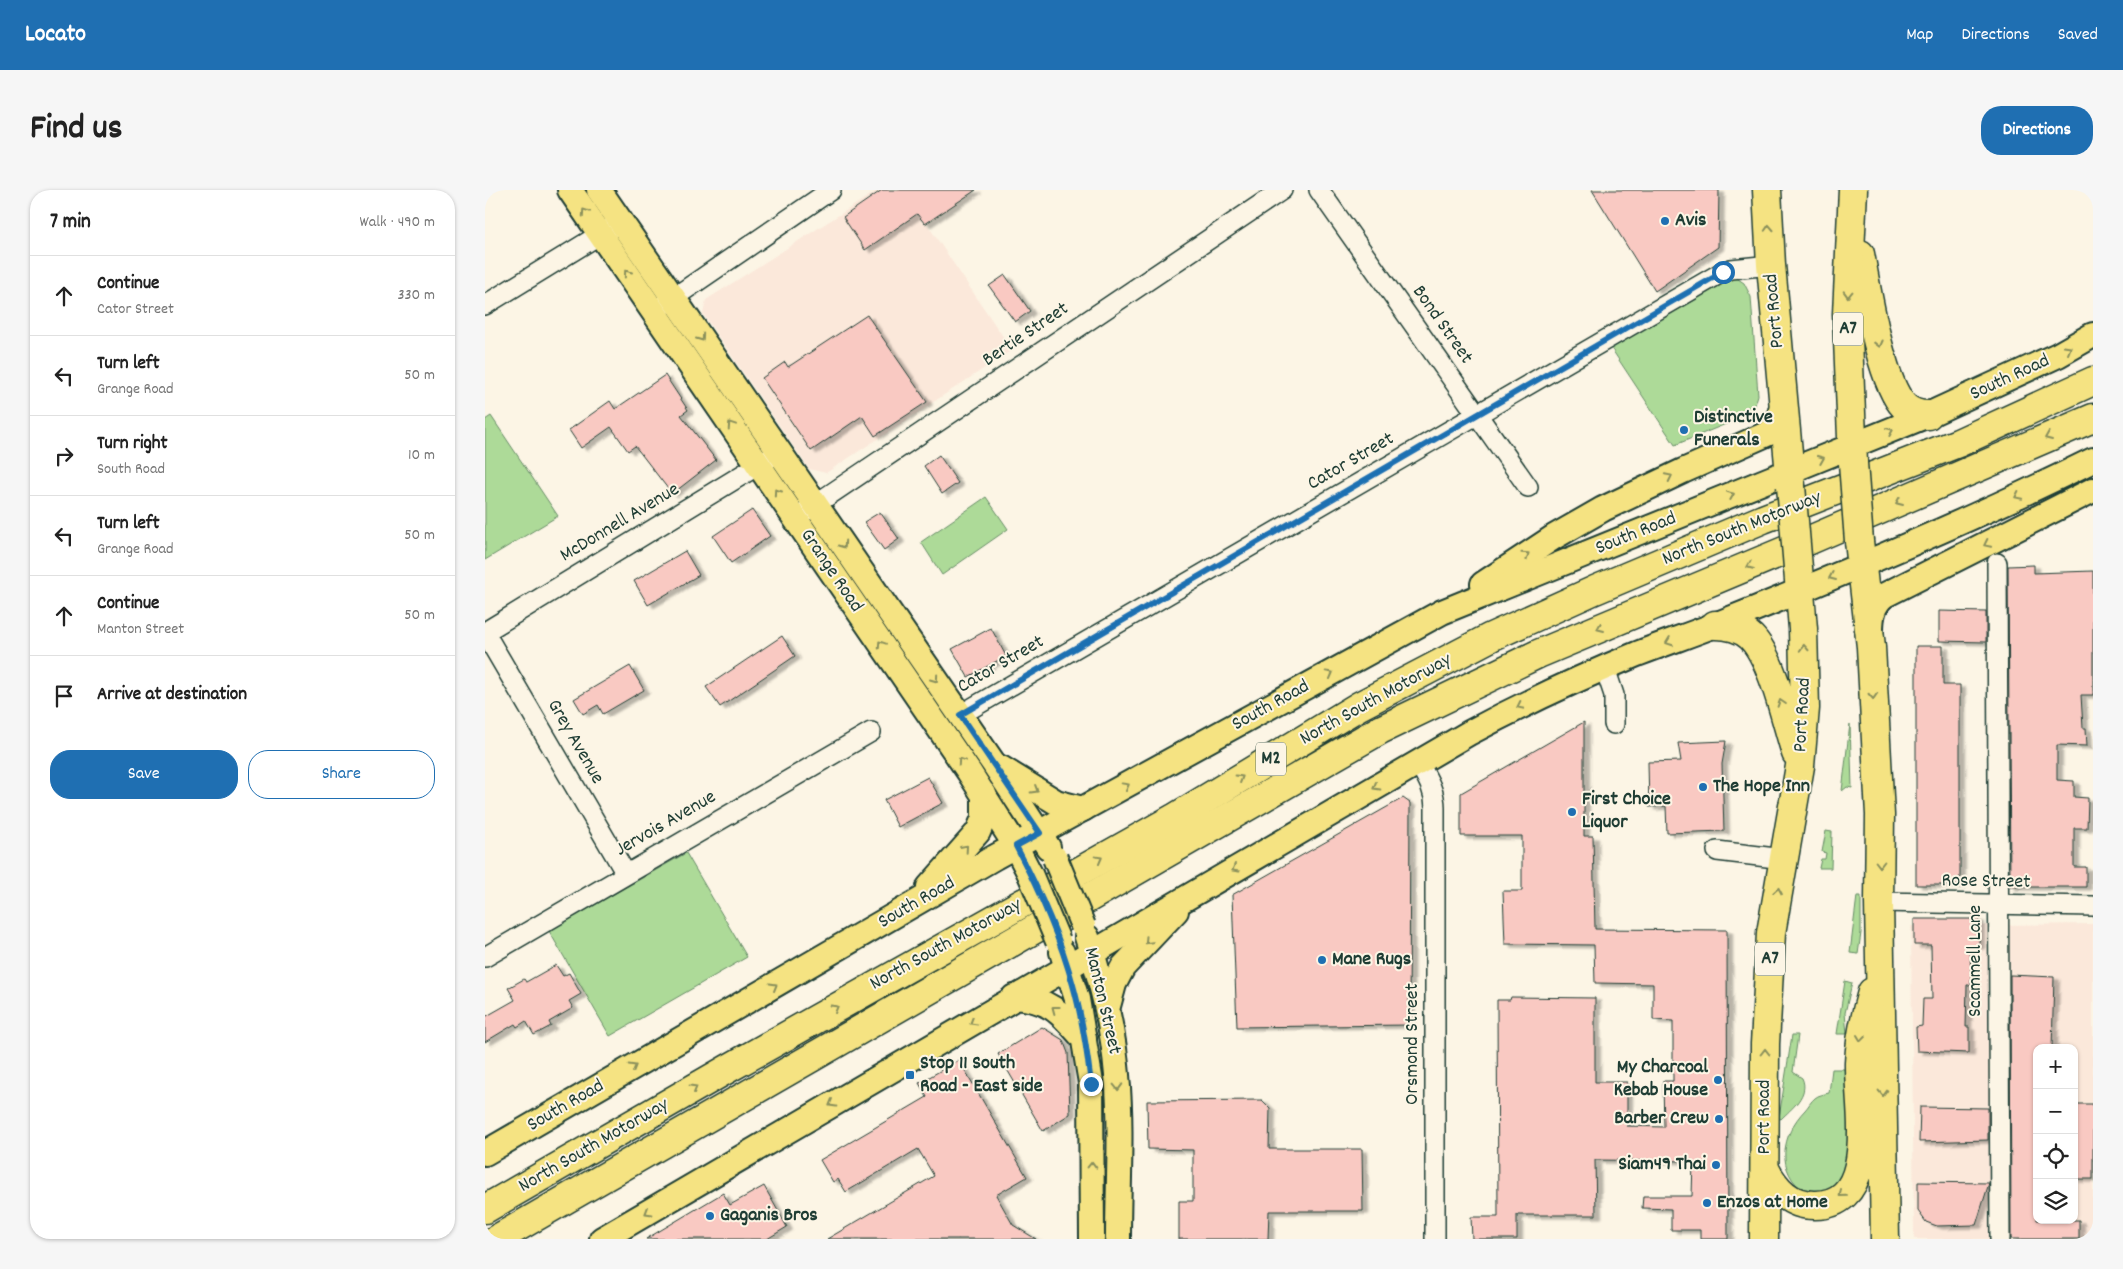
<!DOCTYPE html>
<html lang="en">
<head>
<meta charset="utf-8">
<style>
  body { margin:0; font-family:Dekko,sans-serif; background:#f6f6f6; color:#222 }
  .controls { position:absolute; right:15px; bottom:15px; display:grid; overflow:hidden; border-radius:10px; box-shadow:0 1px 4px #0004 }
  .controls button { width:45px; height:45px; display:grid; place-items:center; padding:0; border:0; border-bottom:1px solid #e0e0e0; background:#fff; color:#222; font:25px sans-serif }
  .stop { position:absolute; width:15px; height:15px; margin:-11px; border:4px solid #1f6fb2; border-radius:50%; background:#fff }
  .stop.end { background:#1f6fb2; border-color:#fff; box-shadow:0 1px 5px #0008 }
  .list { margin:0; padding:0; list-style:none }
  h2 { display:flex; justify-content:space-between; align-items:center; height:65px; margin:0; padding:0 20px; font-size:21px }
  h2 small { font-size:16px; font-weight:400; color:#767676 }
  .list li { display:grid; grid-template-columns:32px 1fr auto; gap:15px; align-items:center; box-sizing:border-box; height:80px; padding:0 20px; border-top:1px solid #e0e0e0 }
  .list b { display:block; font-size:19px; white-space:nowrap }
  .list p { margin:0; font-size:16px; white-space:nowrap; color:#767676 }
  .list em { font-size:16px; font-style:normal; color:#767676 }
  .actions { display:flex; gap:10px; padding:15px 20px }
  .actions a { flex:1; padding:11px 0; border:1px solid #1f6fb2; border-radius:20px; text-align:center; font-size:18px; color:#1f6fb2 }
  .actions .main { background:#1f6fb2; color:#fff }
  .icon { flex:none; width:28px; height:28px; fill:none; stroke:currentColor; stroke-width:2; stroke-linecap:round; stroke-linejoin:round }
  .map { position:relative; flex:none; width:1608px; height:1049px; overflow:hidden; border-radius:20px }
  header { display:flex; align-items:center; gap:30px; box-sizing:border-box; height:70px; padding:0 25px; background:#1f6fb2; color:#fff }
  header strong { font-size:24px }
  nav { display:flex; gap:28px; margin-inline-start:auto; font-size:18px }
  .intro { display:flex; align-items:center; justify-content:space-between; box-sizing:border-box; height:120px; padding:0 30px }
  h1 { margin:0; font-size:35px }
  .button { padding:12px 22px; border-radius:20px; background:#1f6fb2; color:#fff; font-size:18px; font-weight:700 }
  main { display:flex; gap:30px; padding:0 30px }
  aside { flex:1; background:#fff; border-radius:20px; box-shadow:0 1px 4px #0004 }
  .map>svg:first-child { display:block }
</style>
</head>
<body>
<header>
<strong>Locato</strong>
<nav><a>Map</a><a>Directions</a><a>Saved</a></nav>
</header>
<div class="intro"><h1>Find us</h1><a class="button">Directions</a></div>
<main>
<aside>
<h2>7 min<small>Walk · 490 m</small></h2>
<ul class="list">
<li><svg class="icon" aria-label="ahead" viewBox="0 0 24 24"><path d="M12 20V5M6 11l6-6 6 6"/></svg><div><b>Continue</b><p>Cator Street</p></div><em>330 m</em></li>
<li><svg class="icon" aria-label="left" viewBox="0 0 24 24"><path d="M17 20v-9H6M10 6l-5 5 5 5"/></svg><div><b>Turn left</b><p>Grange Road</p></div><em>50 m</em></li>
<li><svg class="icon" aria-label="right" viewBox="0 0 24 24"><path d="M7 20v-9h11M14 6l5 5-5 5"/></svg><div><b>Turn right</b><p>South Road</p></div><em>10 m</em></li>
<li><svg class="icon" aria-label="left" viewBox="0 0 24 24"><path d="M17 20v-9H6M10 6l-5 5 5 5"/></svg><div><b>Turn left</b><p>Grange Road</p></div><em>50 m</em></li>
<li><svg class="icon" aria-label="ahead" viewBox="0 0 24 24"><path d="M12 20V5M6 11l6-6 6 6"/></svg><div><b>Continue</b><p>Manton Street</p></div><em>50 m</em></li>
<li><svg class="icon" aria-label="arrive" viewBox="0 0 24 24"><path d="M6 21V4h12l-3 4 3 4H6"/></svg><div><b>Arrive at destination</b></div></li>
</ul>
<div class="actions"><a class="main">Save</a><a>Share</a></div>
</aside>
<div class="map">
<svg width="1608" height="1049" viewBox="0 0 1608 1049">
  <defs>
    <filter id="shadow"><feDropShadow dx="5.5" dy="3" stdDeviation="1" flood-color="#0004"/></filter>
  </defs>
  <rect width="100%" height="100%" fill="#fcf5e5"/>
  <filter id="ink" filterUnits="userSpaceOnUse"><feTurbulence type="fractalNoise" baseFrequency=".02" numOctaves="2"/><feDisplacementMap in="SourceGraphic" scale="10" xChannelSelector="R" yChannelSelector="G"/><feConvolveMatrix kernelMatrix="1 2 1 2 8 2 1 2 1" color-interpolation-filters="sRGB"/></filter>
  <g filter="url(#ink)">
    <g fill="#fbe8da" fill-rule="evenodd">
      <path d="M393,0H419L527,160L341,283L324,279L218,124L221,110Z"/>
      <path d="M1608,734V1049H1429L1426,736ZM1552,858H1589V1030H1552Z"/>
    </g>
    <g fill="#adda98" stroke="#668c66">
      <path d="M1250,87L1259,93L1266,107L1273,205L1269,218L1258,227L1190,255L1126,158Z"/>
      <path d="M6,226L73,326L0,370V230Z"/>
      <path d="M501,307L523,339L457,385L436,352Z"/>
      <path d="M1365,534L1367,598L1362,597L1357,601Z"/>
      <path d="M1341,641L1347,642L1346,678H1334L1336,669H1340L1341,663L1337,662Z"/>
      <path d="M201,663L262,767L125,846L64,741Z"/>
      <path d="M1372,706H1376V743L1373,764L1365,763Z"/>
      <path d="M1360,791L1367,793L1360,823L1362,844H1352Z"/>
      <path d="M1307,845H1313L1308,882L1317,888C1325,905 1306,919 1296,929L1294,928Z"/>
      <path d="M1347,879H1364L1366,957L1360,983L1348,999L1321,1003C1290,981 1296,945 1320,920C1323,917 1326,911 1330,908C1333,905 1340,904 1344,903Z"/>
    </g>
    <g fill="#f9c9c2" stroke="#1f3d34" filter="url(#shadow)">
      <path d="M397,0H491L440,34L432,24L380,60L358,27Z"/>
      <path d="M1107,0H1234L1233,57L1170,101Z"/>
      <path d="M520,85L545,121L530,132L504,96Z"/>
      <path d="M382,125L442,212L390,246L377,226L326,261L277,188L300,172L303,177Z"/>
      <path d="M180,185L203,220L196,225L231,270L187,304L150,256L143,261L126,237L96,258L84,240L125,211L130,219Z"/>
      <path d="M454,265L473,293L457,304L439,276Z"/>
      <path d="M267,320L285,346L246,373L228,346Z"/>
      <path d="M395,322L414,349L399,360L379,332Z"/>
      <path d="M200,361L214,385L163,415L149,391Z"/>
      <path d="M1549,375V383L1608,381V505H1596L1598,538H1601L1602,556L1572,555V590L1589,591V607L1603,608L1602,638H1589V677H1601V697H1525L1523,376Z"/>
      <path d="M1454,421L1501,422V452L1454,451Z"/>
      <path d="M506,438L521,466L483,487L467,459Z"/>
      <path d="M297,446L310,466L235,517L221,497Z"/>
      <path d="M1431,456H1458V495H1475V695H1431Z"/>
      <path d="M145,476L159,500L118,524L113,515L98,524L89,509Z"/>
      <path d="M1099,532V646H1108L1110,739L1242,740L1243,1049H1215V1040H1186V1019L1157,1018L1158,1006H1207L1208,971L1110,970L1111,1025H1032V1049H987L986,1027H1013L1012,810H1025L1026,807L1110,808V892H1142V936L1179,937L1178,891H1188V831L1168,830V794L1110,793L1109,755L1020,754L1018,701H1037V646H976V603Z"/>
      <path d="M1241,551L1237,574L1239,641L1182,643L1181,616L1164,617L1163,572L1196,571L1193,553Z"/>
      <path d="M443,587L458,613L413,637L399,610Z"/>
      <path d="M918,608L925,613L924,835L752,837L747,705Z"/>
      <path d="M1429,729H1494V756H1485L1486,795H1482L1481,837H1484V863L1432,861L1431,837L1437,836L1438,809H1447L1446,755H1429Z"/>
      <path d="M71,775L78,786L84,783L96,804L84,811L88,818L64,832L66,836L49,845L41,831L32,837L30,834L0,852V827L30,810L23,798L39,789L41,792Z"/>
      <path d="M1525,785L1569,787L1567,858H1552V1030H1594V1049H1526Z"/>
      <path d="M557,837L578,850L583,863L585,924L558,941L513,864Z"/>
      <path d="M474,870L542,987L511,1005L528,1035L551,1049H342L449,986L433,959L361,1002L353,989L348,992L335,970L442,907L434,893Z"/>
      <path d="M777,910L785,918L784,959H877L878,1021H784L783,1049H694V1011H708V960L663,959L662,911Z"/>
      <rect x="1589" y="914" width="19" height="75"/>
      <path d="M1435,917L1503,918V950L1434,952Z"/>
      <path d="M1433,992L1504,993L1491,1035L1452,1036L1441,1032L1433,1021Z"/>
      <path d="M279,996L302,1037L282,1049H161L238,1003L245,1015Z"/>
    </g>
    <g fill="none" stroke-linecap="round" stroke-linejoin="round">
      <g stroke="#1f3d34" stroke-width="22">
        <g id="minor">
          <path d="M834,0L1043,297"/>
          <path d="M0,115L127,37"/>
          <path d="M178,115L346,0"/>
          <path d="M319,322L797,0"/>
          <path d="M1512,373L1515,1049"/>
          <path d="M0,442L293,263"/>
          <path d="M0,443L141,684"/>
          <path d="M1120,478L1129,505V534"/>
          <path d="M475,525L1234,84L1246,79L1286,75"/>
          <path d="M933,572C942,588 950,600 950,618V1049"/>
          <path d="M1232,661L1299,669"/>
          <path d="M1394,712L1608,716"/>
          <path d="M0,767L386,542"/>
        </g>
      </g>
      <g stroke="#1f3d34" stroke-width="28">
        <g id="major">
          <path d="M85,0L484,582L529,653L545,684"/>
          <path d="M114,0L509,574L563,657"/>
          <path d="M998,394L1069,347L1118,319L1198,281L1284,243L1293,232L1298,213"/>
          <path d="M1386,441C1386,426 1388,414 1400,405L1608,300"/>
          <path d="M516,578L571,612L598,619"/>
          <path d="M444,697L493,642L499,628V604"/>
          <path d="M602,747C617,792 628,837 632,885C637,939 633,995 633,1049"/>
          <path d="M577,762L592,809L606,893L607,1049"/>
          <path d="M529,807C565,809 576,823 599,849"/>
          <path d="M623,816L629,794L638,777L691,721"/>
          <path d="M0,963L510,667L957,422L1443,225L1573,165L1608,145"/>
          <path d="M117,1049L984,543C1038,514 1094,488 1152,464C1178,454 1204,445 1230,435C1358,384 1485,331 1608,270"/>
        </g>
      </g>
      <g stroke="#1f3d34" stroke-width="31">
        <g id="highway">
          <path d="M1282,0L1286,75L1306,296"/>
          <path d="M1375,64C1382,99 1395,191 1419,216C1425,222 1434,225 1443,225"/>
          <path d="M1368,273L1362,124L1368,0"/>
          <path d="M1374,351L1386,457L1395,625L1394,712L1400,1049"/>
          <path d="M1230,435C1243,435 1255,437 1266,447C1288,469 1301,532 1311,563"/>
          <path d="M1280,979C1291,1000 1305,1015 1329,1015C1396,1016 1373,914 1374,873C1375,848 1380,826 1387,802"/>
          <path d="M0,1019L246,877L691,627L874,516L1006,447L1110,400L1278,329L1473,253L1608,191"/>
          <path d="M12,1049L895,540L1053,464L1311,356L1608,228"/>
          <path d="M1279,1049L1280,854L1286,743L1315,576L1320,518L1318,439L1313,378"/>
        </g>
      </g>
      <use href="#minor" stroke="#fcf5e5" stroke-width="19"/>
      <use href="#major" stroke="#f5e382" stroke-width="24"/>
      <use href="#highway" stroke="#f5e382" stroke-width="28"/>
      <g stroke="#1f3d34" stroke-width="28" stroke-linecap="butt">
        <g id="major-bridge">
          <path d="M570,668L598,736"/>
          <path d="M545,684L573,751"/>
        </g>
      </g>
      <g stroke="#1f3d34" stroke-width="31" stroke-linecap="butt">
        <g id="highway-bridge">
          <path d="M1368,273L1374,351"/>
          <path d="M1306,296L1313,378"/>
        </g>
      </g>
      <use href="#major-bridge" stroke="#f5e382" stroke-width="24"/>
      <use href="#highway-bridge" stroke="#f5e382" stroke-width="28"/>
    </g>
    <defs><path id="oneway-chevron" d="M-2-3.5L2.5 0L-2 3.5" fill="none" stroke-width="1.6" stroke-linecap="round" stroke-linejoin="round" transform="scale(1.25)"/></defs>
    <g stroke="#8a905b">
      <use href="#oneway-chevron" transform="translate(100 22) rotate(-124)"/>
      <use href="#oneway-chevron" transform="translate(1284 38) rotate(-93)"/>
      <use href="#oneway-chevron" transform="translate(142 83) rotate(-125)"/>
      <use href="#oneway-chevron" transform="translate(1363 104) rotate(92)"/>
      <use href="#oneway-chevron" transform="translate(216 148) rotate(55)"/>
      <use href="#oneway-chevron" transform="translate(1394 154) rotate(76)"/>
      <use href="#oneway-chevron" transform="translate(1583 159) rotate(-30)"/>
      <use href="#oneway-chevron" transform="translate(246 235) rotate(-124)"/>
      <use href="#oneway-chevron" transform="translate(1405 241) rotate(-23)"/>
      <use href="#oneway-chevron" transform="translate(1563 247) rotate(157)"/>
      <use href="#oneway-chevron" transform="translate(1336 269) rotate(-22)"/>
      <use href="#oneway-chevron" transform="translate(1184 287) rotate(-26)"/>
      <use href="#oneway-chevron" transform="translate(292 302) rotate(-125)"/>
      <use href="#oneway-chevron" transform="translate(1246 305) rotate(-22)"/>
      <use href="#oneway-chevron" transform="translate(1533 306) rotate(154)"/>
      <use href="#oneway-chevron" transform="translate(1414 312) rotate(157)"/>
      <use href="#oneway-chevron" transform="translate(1502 354) rotate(154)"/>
      <use href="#oneway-chevron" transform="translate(358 355) rotate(55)"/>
      <use href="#oneway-chevron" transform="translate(1041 365) rotate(-34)"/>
      <use href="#oneway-chevron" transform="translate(1265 376) rotate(157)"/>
      <use href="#oneway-chevron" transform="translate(1347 387) rotate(157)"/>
      <use href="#oneway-chevron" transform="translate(1115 438) rotate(157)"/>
      <use href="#oneway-chevron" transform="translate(1184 452) rotate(159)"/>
      <use href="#oneway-chevron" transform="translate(396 454) rotate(-124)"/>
      <use href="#oneway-chevron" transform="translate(1319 458) rotate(-93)"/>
      <use href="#oneway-chevron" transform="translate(845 484) rotate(-29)"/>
      <use href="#oneway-chevron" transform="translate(450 489) rotate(55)"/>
      <use href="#oneway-chevron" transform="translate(1388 506) rotate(87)"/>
      <use href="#oneway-chevron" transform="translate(1296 513) rotate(-108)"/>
      <use href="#oneway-chevron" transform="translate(1035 516) rotate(154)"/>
      <use href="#oneway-chevron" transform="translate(476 571) rotate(-124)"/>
      <use href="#oneway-chevron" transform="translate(755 588) rotate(-31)"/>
      <use href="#oneway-chevron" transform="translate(641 596) rotate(-29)"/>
      <use href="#oneway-chevron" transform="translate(891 597) rotate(150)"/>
      <use href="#oneway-chevron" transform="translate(550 600) rotate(31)"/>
      <use href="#oneway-chevron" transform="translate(480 658) rotate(-49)"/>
      <use href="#oneway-chevron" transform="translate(614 669) rotate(-29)"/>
      <use href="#oneway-chevron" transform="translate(1395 674) rotate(90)"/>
      <use href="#oneway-chevron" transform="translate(750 679) rotate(150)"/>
      <use href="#oneway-chevron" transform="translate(1293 701) rotate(-80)"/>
      <use href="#oneway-chevron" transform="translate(663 751) rotate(133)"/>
      <use href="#oneway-chevron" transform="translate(289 796) rotate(-30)"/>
      <use href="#oneway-chevron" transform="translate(350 818) rotate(-30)"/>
      <use href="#oneway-chevron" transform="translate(570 819) rotate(-143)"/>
      <use href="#oneway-chevron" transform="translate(488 832) rotate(149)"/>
      <use href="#oneway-chevron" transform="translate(1376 848) rotate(97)"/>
      <use href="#oneway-chevron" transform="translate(1280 862) rotate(-90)"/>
      <use href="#oneway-chevron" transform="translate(148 877) rotate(-30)"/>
      <use href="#oneway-chevron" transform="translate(633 897) rotate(88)"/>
      <use href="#oneway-chevron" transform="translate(209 898) rotate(-30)"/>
      <use href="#oneway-chevron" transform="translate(1398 903) rotate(89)"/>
      <use href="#oneway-chevron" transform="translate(347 914) rotate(150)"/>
      <use href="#oneway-chevron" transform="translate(607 975) rotate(-89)"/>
      <use href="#oneway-chevron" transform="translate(1357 1004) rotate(139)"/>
      <use href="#oneway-chevron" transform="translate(163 1022) rotate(149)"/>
    </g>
  </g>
  <g fill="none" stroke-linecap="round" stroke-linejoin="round" filter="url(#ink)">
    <path stroke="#1f6fb2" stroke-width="6" d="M606,894C602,860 597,827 588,795C575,747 554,700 531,656L555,643L475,525L1238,82"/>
  </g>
  <g fill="#1f6fb2" stroke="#fcf5e5" stroke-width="2">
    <circle cx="1180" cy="31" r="5"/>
    <circle cx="1199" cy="240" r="5"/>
    <circle cx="1218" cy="597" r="5"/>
    <circle cx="1087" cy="622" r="5"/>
    <circle cx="837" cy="770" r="5"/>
    <rect x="420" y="880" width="10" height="10" rx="2.5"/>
    <circle cx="1233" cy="890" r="5"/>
    <circle cx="1234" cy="929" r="5"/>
    <circle cx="1231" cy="975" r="5"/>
    <circle cx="1222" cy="1013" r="5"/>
    <circle cx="225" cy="1026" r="5"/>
  </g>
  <g text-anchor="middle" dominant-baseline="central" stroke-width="4" stroke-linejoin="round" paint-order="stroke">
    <g fill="#fcf5e5" stroke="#617469" stroke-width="1">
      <rect x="1348" y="122.5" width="30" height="33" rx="4"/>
      <rect x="771" y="552.5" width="30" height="33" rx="4"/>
      <rect x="1270" y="752.5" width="30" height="33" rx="4"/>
    </g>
    <g font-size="19" font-weight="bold" fill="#1f3d34">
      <text x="1363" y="139">A7</text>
      <text x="786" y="569">M2</text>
      <text x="1285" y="769">A7</text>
    </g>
    <g font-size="20" font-weight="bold" fill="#1f3d34" stroke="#fcf5e5" text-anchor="start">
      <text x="1190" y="31">Avis</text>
      <text x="1209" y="228">Distinctive<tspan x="1209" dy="23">Funerals</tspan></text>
      <text x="1228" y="597">The Hope Inn</text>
      <text x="1097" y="610">First Choice<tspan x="1097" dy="23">Liquor</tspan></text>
      <text x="847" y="770">Mane Rugs</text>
      <text x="435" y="874">Stop 11 South<tspan x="435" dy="23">Road - East side</tspan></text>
      <text x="1223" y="878" text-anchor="end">My Charcoal<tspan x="1223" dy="23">Kebab House</tspan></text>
      <text x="1224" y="929" text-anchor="end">Barber Crew</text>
      <text x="1221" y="975" text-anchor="end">Siam49 Thai</text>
      <text x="1232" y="1013">Enzos at Home</text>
      <text x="235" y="1026">Gaganis Bros</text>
    </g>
    <g font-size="20" fill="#1f3d34" stroke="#fcf5e5">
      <text transform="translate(1290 121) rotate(-95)">Port Road</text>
      <text transform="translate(957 135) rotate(55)">Bond Street</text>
      <text transform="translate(541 145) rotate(-34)">Bertie Street</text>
      <text transform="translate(1525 188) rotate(-25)">South Road</text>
      <text transform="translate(866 272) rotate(-30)">Cator Street</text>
      <text transform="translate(135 333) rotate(-31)">McDonnell Avenue</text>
      <text transform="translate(1257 339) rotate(-22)">North South Motorway</text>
      <text transform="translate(1151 344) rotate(-22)">South Road</text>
      <text transform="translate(346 381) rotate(56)">Grange Road</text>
      <text transform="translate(516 475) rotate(-30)">Cator Street</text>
      <text transform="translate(891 510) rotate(-29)">North South Motorway</text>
      <text transform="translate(786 516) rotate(-29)">South Road</text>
      <text transform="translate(1318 525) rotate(-87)">Port Road</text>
      <text transform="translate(90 552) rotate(60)">Grey Avenue</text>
      <text transform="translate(181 634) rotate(-30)">Jervois Avenue</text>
      <text transform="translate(1501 692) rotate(1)">Rose Street</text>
      <text transform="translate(432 713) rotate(-30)">South Road</text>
      <text transform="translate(461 755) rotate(-29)">North South Motorway</text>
      <text transform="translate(1491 771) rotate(-90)">Scammell Lane</text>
      <text transform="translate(617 811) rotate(77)">Manton Street</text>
      <text transform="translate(928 854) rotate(-90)">Orsmond Street</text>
      <text transform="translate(81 916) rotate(-30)">South Road</text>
      <text transform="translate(1280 927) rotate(-90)">Port Road</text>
      <text transform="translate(109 956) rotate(-30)">North South Motorway</text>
    </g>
  </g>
</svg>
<div class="controls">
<button>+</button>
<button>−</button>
<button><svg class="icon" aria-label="locate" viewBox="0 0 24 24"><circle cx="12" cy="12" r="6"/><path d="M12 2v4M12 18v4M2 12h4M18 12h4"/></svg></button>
<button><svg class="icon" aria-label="layers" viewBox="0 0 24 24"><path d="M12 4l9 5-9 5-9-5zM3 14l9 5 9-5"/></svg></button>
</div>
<div class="stop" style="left:1238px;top:82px"></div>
<div class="stop end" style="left:606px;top:894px"></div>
</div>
</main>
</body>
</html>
